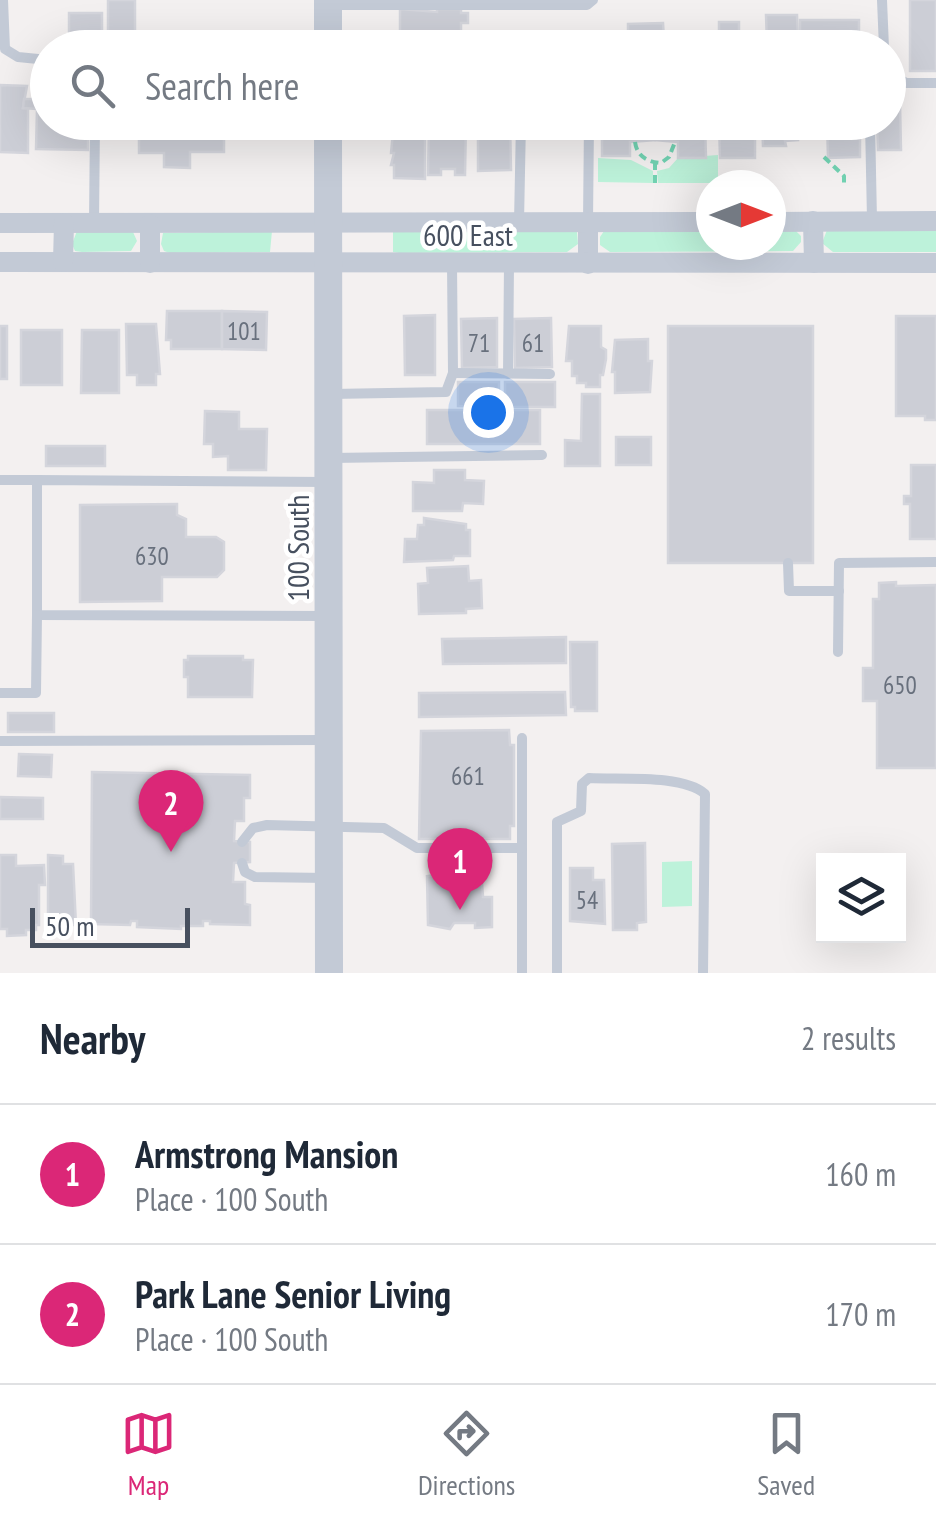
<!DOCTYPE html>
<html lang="en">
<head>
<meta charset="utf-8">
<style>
  body { margin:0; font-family:"PT Sans Narrow",sans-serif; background:#f2f2f3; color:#1f2937 }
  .controls { position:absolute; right:30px; bottom:30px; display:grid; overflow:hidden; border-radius:0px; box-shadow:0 10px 40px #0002 }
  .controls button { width:90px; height:90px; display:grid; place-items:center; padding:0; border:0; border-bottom:2px solid #e0e1e3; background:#fff; color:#1f2937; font:50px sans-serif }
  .compass { position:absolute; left:696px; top:170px; width:90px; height:90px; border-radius:50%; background:#fff; box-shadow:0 10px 40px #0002; rotate:90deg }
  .scale { position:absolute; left:30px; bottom:25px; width:160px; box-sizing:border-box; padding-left:10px; border:5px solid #47505f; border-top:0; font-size:28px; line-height:35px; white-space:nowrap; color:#47505f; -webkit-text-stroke:8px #fff; paint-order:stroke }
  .you { position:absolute; left:488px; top:412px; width:35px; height:35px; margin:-25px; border:8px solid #fff; border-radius:50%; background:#1a73e8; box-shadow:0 0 0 15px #1a73e833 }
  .badge { display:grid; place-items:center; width:65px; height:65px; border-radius:50%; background:#db2777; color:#fff; font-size:32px; font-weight:700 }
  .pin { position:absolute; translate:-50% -82px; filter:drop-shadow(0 2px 5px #0008) }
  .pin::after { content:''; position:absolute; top:52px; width:35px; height:30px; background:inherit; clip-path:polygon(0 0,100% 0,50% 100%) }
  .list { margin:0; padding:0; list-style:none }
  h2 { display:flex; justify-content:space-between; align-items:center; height:130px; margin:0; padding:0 40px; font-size:42px }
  h2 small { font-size:32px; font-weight:400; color:#747a83 }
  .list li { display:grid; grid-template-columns:65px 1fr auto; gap:30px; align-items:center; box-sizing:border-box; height:140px; padding:0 40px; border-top:2px solid #e0e1e3 }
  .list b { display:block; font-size:38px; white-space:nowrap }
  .list p { margin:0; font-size:32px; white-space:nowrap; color:#747a83 }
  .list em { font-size:32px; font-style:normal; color:#747a83 }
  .icon { flex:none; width:55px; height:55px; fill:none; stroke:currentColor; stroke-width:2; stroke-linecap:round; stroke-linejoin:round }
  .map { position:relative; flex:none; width:936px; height:973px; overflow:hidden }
  .search { position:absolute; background:#fff; box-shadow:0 10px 40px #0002; left:30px; right:30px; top:30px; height:110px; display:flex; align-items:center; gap:25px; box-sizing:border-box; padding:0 35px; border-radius:55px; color:#747a83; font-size:38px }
  .sheet { height:410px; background:#fff }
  nav { display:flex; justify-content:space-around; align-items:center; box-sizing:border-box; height:140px; border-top:2px solid #e0e1e3; background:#fff; font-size:28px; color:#747a83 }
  nav a { display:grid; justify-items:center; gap:5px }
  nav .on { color:#db2777 }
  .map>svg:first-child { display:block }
</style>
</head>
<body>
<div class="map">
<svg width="936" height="973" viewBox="0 0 936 973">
  <rect width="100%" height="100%" fill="#f3f0f0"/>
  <g fill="#bdf2da">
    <path d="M718,155V183H658L657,171L669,168L678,158Z"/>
    <path d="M598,158L631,160L653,171V183L598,182Z"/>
    <path d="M393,229L577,232L578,244L567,252L399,253L393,252Z"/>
    <path d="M711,229V245H771V229H794L801,236V242L793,251L610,252L600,245V237L604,231Z"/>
    <path d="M936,229V252H833L822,243L827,230Z"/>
    <path d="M77,231L133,232L137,241L131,251L82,252L75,251L72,244Z"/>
    <path d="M272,231L270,252L170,253L164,251L161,244L163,233Z"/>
    <path d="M692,861V906L662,907V862Z"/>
  </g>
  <g fill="#ccced6" stroke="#d4d5dc" stroke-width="2.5">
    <path d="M108,0H135V39L108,40Z"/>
    <rect x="910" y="0" width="26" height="71"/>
    <path d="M400,9L437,12V9H461V13H468V23H461V42H468V48H400Z"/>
    <rect x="69" y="13" width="33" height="35"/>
    <path d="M766,15H797L798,43L767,44Z"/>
    <rect x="800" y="20" width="59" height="21"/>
    <path d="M719,22H739V33H748V43H739V48H719Z"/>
    <path d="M663,23L664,39H628V24Z"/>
    <path d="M0,85L27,86L23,108H28V153L0,152Z"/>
    <path d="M37,88H45L48,92V122H88V150L36,149L37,109L23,108L24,99H37Z"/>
    <path d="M888,103H900L901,150H878L877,122H888Z"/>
    <path d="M122,122H234V132H224V152H190V168L164,167V153H139V129H122Z"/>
    <path d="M394,122H425V179L394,178V165H391L394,153H391Z"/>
    <path d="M429,122H466L465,175H455V169H441V175H428Z"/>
    <path d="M478,122H510L511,170L478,171Z"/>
    <path d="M602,122H655V140L630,142V156H602Z"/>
    <path d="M655,122H705L706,158H678V142L655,140Z"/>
    <path d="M719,122H755V158H720Z"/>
    <path d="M762,122H797L798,140L785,141L786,146H763Z"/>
    <path d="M827,122H860V157L828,158Z"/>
    <path d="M167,311H222V349H171V340H166Z"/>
    <path d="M222,311L267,312L266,350L222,349Z"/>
    <path d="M435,315V375H405L404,316Z"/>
    <path d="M896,316H936V420H925V416H896Z"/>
    <path d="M497,318V367L462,368L461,319Z"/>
    <path d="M551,318L552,367L515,368L514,319Z"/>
    <path d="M126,324H156L160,374H156V385H137V375H127Z"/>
    <rect x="0" y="326" width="7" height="53"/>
    <path d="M569,326H601V347L606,350V359L603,375H600V387H586V383H577V376H572V361H566Z"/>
    <rect x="668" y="326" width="145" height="237"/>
    <rect x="21" y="330" width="41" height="55"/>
    <path d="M82,330H119V393H81Z"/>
    <path d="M648,339V361H652L650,392L615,393V372H612L615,340Z"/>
    <path d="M458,382H499V407L458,406Z"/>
    <rect x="505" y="382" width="50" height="25"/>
    <path d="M582,394H600V466H565V440L581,441Z"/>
    <rect x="427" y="410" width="113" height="34"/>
    <path d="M205,411L239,412V429H267L266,470H228V456L213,457V444H204Z"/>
    <rect x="616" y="437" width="35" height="28"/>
    <rect x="46" y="446" width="59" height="20"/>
    <path d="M911,465H936V539H910V504H904V496H911Z"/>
    <path d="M434,470H465V480L484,481L483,504L463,503L462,511H413V482L434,483Z"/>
    <path d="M177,504V515L186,519V537H216L224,542V570L217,577H162V601L80,602V505Z"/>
    <path d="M424,518L466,524V530H470V556H454L453,560L404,562L405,539H417L418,525H424Z"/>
    <path d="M468,566L469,581L481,580L482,608L466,609V613L419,614L418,584L428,583L427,568Z"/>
    <path d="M896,582V586L936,585V768H877V701H863V668H873V599H879V583Z"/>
    <path d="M566,637V663L443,664L442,639Z"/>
    <path d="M570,642H597V711H575V707H571Z"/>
    <path d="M188,656H243V660H253L252,697H188V677H184V660H188Z"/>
    <path d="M565,692L566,715L419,717V693Z"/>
    <rect x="8" y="713" width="46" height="19"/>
    <path d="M509,730L510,745H514V826H510V839H419L421,731Z"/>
    <path d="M19,754L52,755L51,777L18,776Z"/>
    <path d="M92,772L250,775V798H244V821H235L234,841L250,842V862L234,863L233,882H245V904L250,905V925L210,924V921H203V926H181V929L137,927V921H131L130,925L91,924Z"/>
    <path d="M0,797L43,798V819H0Z"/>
    <path d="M645,843L646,922L637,923V930H613L612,844Z"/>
    <path d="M0,855H16V866L44,865L45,885H39V925H36V930H26V935L7,936V929H0Z"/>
    <path d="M48,855L63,856V864H73L76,925H68V930H48Z"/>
    <path d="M570,868H593V880H604L605,924L570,921Z"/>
    <path d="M445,874H466V884L482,883L483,897H492V927L475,928V923H454L450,929L428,925L427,876Z"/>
  </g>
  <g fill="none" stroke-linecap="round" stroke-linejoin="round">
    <g stroke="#72d2b2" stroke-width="4" stroke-dasharray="8 5" stroke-linecap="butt">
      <path d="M635,142C637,156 647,162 661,163L669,157L675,142"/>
      <path d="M824,157L844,176V187"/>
      <path d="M655,162V187"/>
    </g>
    <g stroke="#c3cad6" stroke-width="10">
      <path d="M3,0L5,49L18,57L48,60"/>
      <path d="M882,0L884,48"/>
      <path d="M329,5H587L593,0"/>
      <path d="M888,72L906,83H936"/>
      <path d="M870,122L872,220"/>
      <path d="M94,222L95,122"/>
      <path d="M519,222L521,122"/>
      <path d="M588,222L589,122"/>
      <path d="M453,373L550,374"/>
      <path d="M508,374L509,264"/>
      <path d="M331,394L446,392L453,373L452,264"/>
      <path d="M330,458L542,455"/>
      <path d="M0,480H37"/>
      <path d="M788,563L789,591H839"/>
      <path d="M328,616L37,615V480L328,482"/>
      <path d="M838,652L839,563L936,562"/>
      <path d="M0,693H36L37,615"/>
      <path d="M522,738V973"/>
      <path d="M0,741L324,740"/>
      <path d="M242,842L253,828L267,825L384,828L417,848H522"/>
      <path d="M242,863L245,872L255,877L328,878"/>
      <path d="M557,973V822L581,811L582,784L589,778C620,780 682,774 705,794L703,973"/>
    </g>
    <g stroke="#c3cad6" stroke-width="20">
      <path d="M813,221L814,263"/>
      <path d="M588,222V264"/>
      <path d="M771,222L936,221"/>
      <path d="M0,223L711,222"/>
      <path d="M0,262L936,263"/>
      <path d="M63,262L64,223"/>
      <path d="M150,263V224"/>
    </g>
    <g stroke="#c3cad6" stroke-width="28">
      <path d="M328,0V48"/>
      <path d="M328,122L329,973"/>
    </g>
  </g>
  <g text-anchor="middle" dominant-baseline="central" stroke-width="9" stroke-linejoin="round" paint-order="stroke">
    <g font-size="25" fill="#68707d">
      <text x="244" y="331">101</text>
      <text x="479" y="343">71</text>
      <text x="533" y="343">61</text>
      <text x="152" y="556">630</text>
      <text x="900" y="685">650</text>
      <text x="468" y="776">661</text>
      <text x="587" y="900">54</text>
    </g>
    <g font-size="30" fill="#47505f" stroke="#fff">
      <text x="468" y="234">600 East</text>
      <text transform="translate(297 548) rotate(-90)">100 South</text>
    </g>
  </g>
</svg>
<div class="controls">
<button><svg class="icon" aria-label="layers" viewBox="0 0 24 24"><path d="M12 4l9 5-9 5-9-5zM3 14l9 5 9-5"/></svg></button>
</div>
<svg class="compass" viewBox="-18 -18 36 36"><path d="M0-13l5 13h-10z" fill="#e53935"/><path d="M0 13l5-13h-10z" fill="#747a83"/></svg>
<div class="scale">50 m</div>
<div class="you"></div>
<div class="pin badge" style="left:460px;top:910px">1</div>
<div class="pin badge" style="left:171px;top:852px">2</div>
<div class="search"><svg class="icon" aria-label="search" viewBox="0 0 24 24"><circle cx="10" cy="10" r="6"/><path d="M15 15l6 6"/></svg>Search here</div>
</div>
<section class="sheet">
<h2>Nearby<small>2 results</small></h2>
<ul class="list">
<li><span class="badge">1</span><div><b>Armstrong Mansion</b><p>Place · 100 South</p></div><em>160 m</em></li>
<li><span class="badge">2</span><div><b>Park Lane Senior Living</b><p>Place · 100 South</p></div><em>170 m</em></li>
</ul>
</section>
<nav>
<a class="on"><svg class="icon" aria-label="map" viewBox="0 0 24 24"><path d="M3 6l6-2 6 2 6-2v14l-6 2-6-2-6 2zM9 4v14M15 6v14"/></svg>Map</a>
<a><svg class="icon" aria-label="directions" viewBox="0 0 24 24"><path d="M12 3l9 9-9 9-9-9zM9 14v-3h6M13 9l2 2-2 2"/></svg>Directions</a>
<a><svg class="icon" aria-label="saved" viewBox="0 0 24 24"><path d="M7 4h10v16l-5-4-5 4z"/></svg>Saved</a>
</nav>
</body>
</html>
